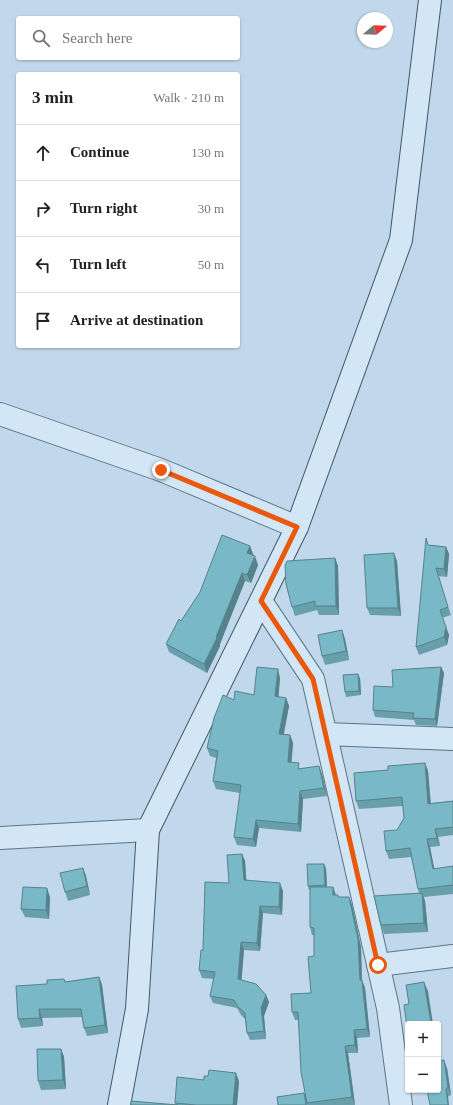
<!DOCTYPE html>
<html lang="en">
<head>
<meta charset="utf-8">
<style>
  body { margin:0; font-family:Georgia,serif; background:#f6f6f6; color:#222 }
  .controls { position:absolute; right:12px; bottom:12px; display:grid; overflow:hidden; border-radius:4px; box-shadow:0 1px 3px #0004 }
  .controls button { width:36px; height:36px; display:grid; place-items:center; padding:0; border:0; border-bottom:1px solid #e0e0e0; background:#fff; color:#222; font:20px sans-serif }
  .compass { position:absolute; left:357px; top:12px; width:36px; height:36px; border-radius:50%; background:#fff; box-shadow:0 1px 3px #0004; rotate:71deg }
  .stop { position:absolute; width:12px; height:12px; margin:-9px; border:3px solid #ea580c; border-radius:50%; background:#fff }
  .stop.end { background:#ea580c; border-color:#fff; box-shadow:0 1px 4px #0008 }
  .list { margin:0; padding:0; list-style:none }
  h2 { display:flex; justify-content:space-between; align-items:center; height:52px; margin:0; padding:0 16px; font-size:17px }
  h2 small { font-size:13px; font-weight:400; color:#767676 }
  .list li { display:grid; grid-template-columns:26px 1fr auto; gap:12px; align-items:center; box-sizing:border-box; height:56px; padding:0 16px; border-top:1px solid #e0e0e0 }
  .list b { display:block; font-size:15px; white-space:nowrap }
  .list em { font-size:13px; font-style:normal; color:#767676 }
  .icon { flex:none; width:22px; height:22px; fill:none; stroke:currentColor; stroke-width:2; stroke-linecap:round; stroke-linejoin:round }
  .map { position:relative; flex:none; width:453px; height:1105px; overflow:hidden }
  .search { position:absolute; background:#fff; box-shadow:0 1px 3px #0004; left:16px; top:16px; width:224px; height:44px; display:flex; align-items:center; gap:10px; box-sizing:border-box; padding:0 14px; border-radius:4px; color:#767676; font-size:15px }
  .panel { position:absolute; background:#fff; box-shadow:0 1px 3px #0004; left:16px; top:72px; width:224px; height:276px; border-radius:4px }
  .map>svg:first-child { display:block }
</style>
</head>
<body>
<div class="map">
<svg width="453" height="1105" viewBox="0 0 453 1105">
  <rect width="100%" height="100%" fill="#c1d7eb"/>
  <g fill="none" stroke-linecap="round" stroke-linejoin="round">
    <g stroke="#5a7783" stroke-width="24">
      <g id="street">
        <path d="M0,414L161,470L297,527"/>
        <path d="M261,601L313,679L388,1008L401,1105"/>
        <path d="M326,734L453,739"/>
        <path d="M0,838L148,830"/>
        <path d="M378,965L453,956"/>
      </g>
    </g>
    <g stroke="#3d5a65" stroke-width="24">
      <path id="secondary" d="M119,1105L137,1009L148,830L297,527L401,240L430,0"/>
    </g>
    <use href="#street" stroke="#d3e6f6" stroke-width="22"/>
    <use href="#secondary" stroke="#d3e6f6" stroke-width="22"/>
  </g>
  <g fill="#689fab">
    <path d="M428,545L446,547L449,554L447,577L438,576L451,615L442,618L449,635L447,645L419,655L416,647Z"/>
    <path d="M250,546L253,554V555L258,565L251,583L245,581L220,644V646L207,673L169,652L166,644L181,621Z"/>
    <path d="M335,558L338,566L339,615H319L317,610L295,616L292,607Z"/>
    <path d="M397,561L401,616L370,615L367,608Z"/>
    <path d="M342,630L345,639L349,660L325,665L322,656Z"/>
    <path d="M441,667L444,673L437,726L416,725L414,720L375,717L373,710L393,687Z"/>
    <path d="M280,678L278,697L286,698L289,706L284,734L290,735L293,743L291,763L301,769L322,774L327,796L303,799L301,832L259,828L256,847L237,845L234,837L240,793L216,789L213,781L216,758L210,756L207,748L234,700L254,695Z"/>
    <path d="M360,678L361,695L346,697L345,692Z"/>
    <path d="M425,763L428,771L431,803L453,801V835L438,837L440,846L430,847L434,869L453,866V894L424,897L425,901L428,932L384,934L381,925L419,893L411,857L389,859L386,851L404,818L403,806L359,809L356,801L388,770Z"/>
    <path d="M242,854L245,861L246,880L283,891L282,915L263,913L260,951L244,950L241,980L266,995L269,1002L264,1016L266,1039L250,1040L247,1033L245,1019L241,1015L237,1008L213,1003L210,996L214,979L202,978L199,970L229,883Z"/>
    <path d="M83,868L86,876L90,895L68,901L65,892Z"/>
    <path d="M326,868L327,887L338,897H349L352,905L361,947L362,980L365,988L370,1037L357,1038L358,1053H348L355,1105H278L304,1093L306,1097L298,1020H295L292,1012L311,993L314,956V935H312L310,927V890H309L308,886Z"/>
    <path d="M50,897L49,919L25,917L21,909Z"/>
    <path d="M99,977L102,985L108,1033L87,1036L84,1028L82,1017L42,1018L43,1026L21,1028L18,1019L47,984L64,979L66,982Z"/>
    <path d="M61,1049L64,1057L66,1089L41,1090L38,1081Z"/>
    <path d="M447,1068L451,1095L430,1105Z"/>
    <path d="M204,1080L239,1081L237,1105H131H176L175,1103Z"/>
  </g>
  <g fill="#55828b">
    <path d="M250,546L253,554L250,561L247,553Z"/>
    <path d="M446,547L449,554L447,577L444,569Z"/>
    <path d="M394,553L397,561L401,616L398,608Z"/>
    <path d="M255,556L258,565L251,583L247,575Z"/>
    <path d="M335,558L338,566L339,615L336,606Z"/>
    <path d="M242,573L245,581L220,644V646L207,673L204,664L216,637Z"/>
    <path d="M446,627L449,635L447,645L444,637Z"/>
    <path d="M342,630L345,639L349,660L346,651Z"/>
    <path d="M441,667L444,673L437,726L435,719Z"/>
    <path d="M278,669L280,678L278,704L275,696Z"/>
    <path d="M358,674L360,678L361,695L359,691Z"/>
    <path d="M286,698L289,706L282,742L279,734Z"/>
    <path d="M290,735L293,743L291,770L288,762Z"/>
    <path d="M425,763L428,771L431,812L428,804Z"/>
    <path d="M319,766L322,774L327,796L324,788Z"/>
    <path d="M300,791L303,799L301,832L298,824Z"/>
    <path d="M256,820L259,828L256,847L253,839Z"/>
    <path d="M435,829L438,837L440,846L437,838Z"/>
    <path d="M427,839L430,847L436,877L433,869Z"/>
    <path d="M242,854L245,861L247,888L244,880Z"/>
    <path d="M324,864L326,868L327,889L325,885Z"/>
    <path d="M83,868L86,876L90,895L87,886Z"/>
    <path d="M280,883L283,891L282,915L279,907Z"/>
    <path d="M333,887L336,895H333Z"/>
    <path d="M47,888L50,897L49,919L46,910Z"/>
    <path d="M422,893L425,901L428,932L424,923Z"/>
    <path d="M349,897L352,905L361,947L362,988L360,980Z"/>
    <path d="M260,906L263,913L260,951L257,943Z"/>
    <path d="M241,942L244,950L241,987L238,979Z"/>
    <path d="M99,977L102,985L108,1033L105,1025Z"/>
    <path d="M362,980L365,988L370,1037L367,1029Z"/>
    <path d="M424,982L428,991L433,1024H431V1023Z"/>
    <path d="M266,995L269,1002L264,1016L266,1039L264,1031L261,1008Z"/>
    <path d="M39,1009L42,1018L43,1026L40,1018Z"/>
    <path d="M354,1030L357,1038L358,1053L355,1045Z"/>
    <path d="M345,1046L348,1053L355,1105L352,1097Z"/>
    <path d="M61,1049L64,1057L66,1089L63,1080Z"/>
    <path d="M444,1060L447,1068L451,1095L448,1087Z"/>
    <path d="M236,1073L239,1081L237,1105H233Z"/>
    <path d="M446,1089L448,1096L449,1105H448Z"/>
  </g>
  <g fill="#79b9c7" stroke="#55828b">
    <path d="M222,535L250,546L247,553L255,556L247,575L242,573L216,637L217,638L204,664L166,644L179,619L181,621L200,592Z"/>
    <path d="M426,538L428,545L446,547L444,569L436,568L448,607L440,610L446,627L444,637L416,647Z"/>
    <path d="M394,553L398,608H367L364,555Z"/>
    <path d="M335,558L336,606H315V601L292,607L286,584L285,565L287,561Z"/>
    <path d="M342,630L346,651L322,656L318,635Z"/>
    <path d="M257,667L278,669L275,696L286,698L279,734L290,735L288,762L299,763L298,769L319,766L324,788L300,791L298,824L256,820L253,839L234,837L241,785L213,781L218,751L207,748L214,718L223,695L234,700L235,691L254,695Z"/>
    <path d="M441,667L435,719L413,718L414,713L373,710L374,686L393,687L392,670Z"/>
    <path d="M358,674L359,691L345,692L343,675Z"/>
    <path d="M425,763L428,804L453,801V827L435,829L437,838L427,839L433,869L453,866V885L418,889L410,848L386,851L384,831L397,830L404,818L402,797L356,801L354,773L388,770V766Z"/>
    <path d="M242,854L244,880L280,883L279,907L260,906L257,943L241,942L238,979L256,984L266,995L261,1008L264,1031L247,1033L245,1013L238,1007L234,1000L210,996L215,972L199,970L201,950H203L205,882L229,883L227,855Z"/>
    <path d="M307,864H324L325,885L308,886Z"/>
    <path d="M83,868L87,886L65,892L60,873Z"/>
    <path d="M23,887L47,888L46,910L21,909Z"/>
    <path d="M310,887H333V895H338V897H349L358,939L360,980H362L367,1029L354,1030L355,1045L345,1046L352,1097L307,1103L301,1072L298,1012H292L291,994L311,993L308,957L314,956V928L310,927Z"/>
    <path d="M422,893L424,923L381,925L374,896Z"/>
    <path d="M99,977L105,1025L84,1028L81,1009H39L40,1018L18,1019L16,986L47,984V980L64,979L65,982Z"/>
    <path d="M424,982L431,1023L426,1024H408V1027H407L404,1005L409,1004L406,985Z"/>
    <path d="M37,1049H61L63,1080L38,1081Z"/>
    <path d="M444,1060L448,1087L446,1089L448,1105H430L427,1090H438V1061Z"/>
    <path d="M209,1070L236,1073L233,1105H196L175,1103L177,1077L204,1080V1076H208Z"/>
    <path d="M304,1093L306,1105H278L277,1097Z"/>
    <path d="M131,1101L178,1105H131Z"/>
  </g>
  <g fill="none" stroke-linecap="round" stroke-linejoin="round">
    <path stroke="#ea580c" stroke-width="5" d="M161,470L297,527L261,601L313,679L378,965"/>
  </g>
</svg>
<div class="controls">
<button>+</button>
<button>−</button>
</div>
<svg class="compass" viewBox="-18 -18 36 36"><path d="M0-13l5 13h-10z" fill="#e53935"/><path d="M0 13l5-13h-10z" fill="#767676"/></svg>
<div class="stop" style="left:378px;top:965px"></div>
<div class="stop end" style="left:161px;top:470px"></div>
<div class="search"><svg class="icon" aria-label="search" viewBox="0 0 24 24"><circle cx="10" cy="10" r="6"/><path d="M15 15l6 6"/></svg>Search here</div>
<section class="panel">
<h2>3 min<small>Walk · 210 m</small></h2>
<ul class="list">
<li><svg class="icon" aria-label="ahead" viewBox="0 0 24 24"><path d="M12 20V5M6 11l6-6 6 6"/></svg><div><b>Continue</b></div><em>130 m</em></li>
<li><svg class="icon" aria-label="right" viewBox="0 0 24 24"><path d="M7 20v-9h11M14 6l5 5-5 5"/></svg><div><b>Turn right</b></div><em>30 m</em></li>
<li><svg class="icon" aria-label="left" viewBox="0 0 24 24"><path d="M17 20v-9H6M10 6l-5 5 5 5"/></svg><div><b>Turn left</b></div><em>50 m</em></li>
<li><svg class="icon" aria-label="arrive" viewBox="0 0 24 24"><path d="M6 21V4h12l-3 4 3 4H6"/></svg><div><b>Arrive at destination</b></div></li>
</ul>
</section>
</div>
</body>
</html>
